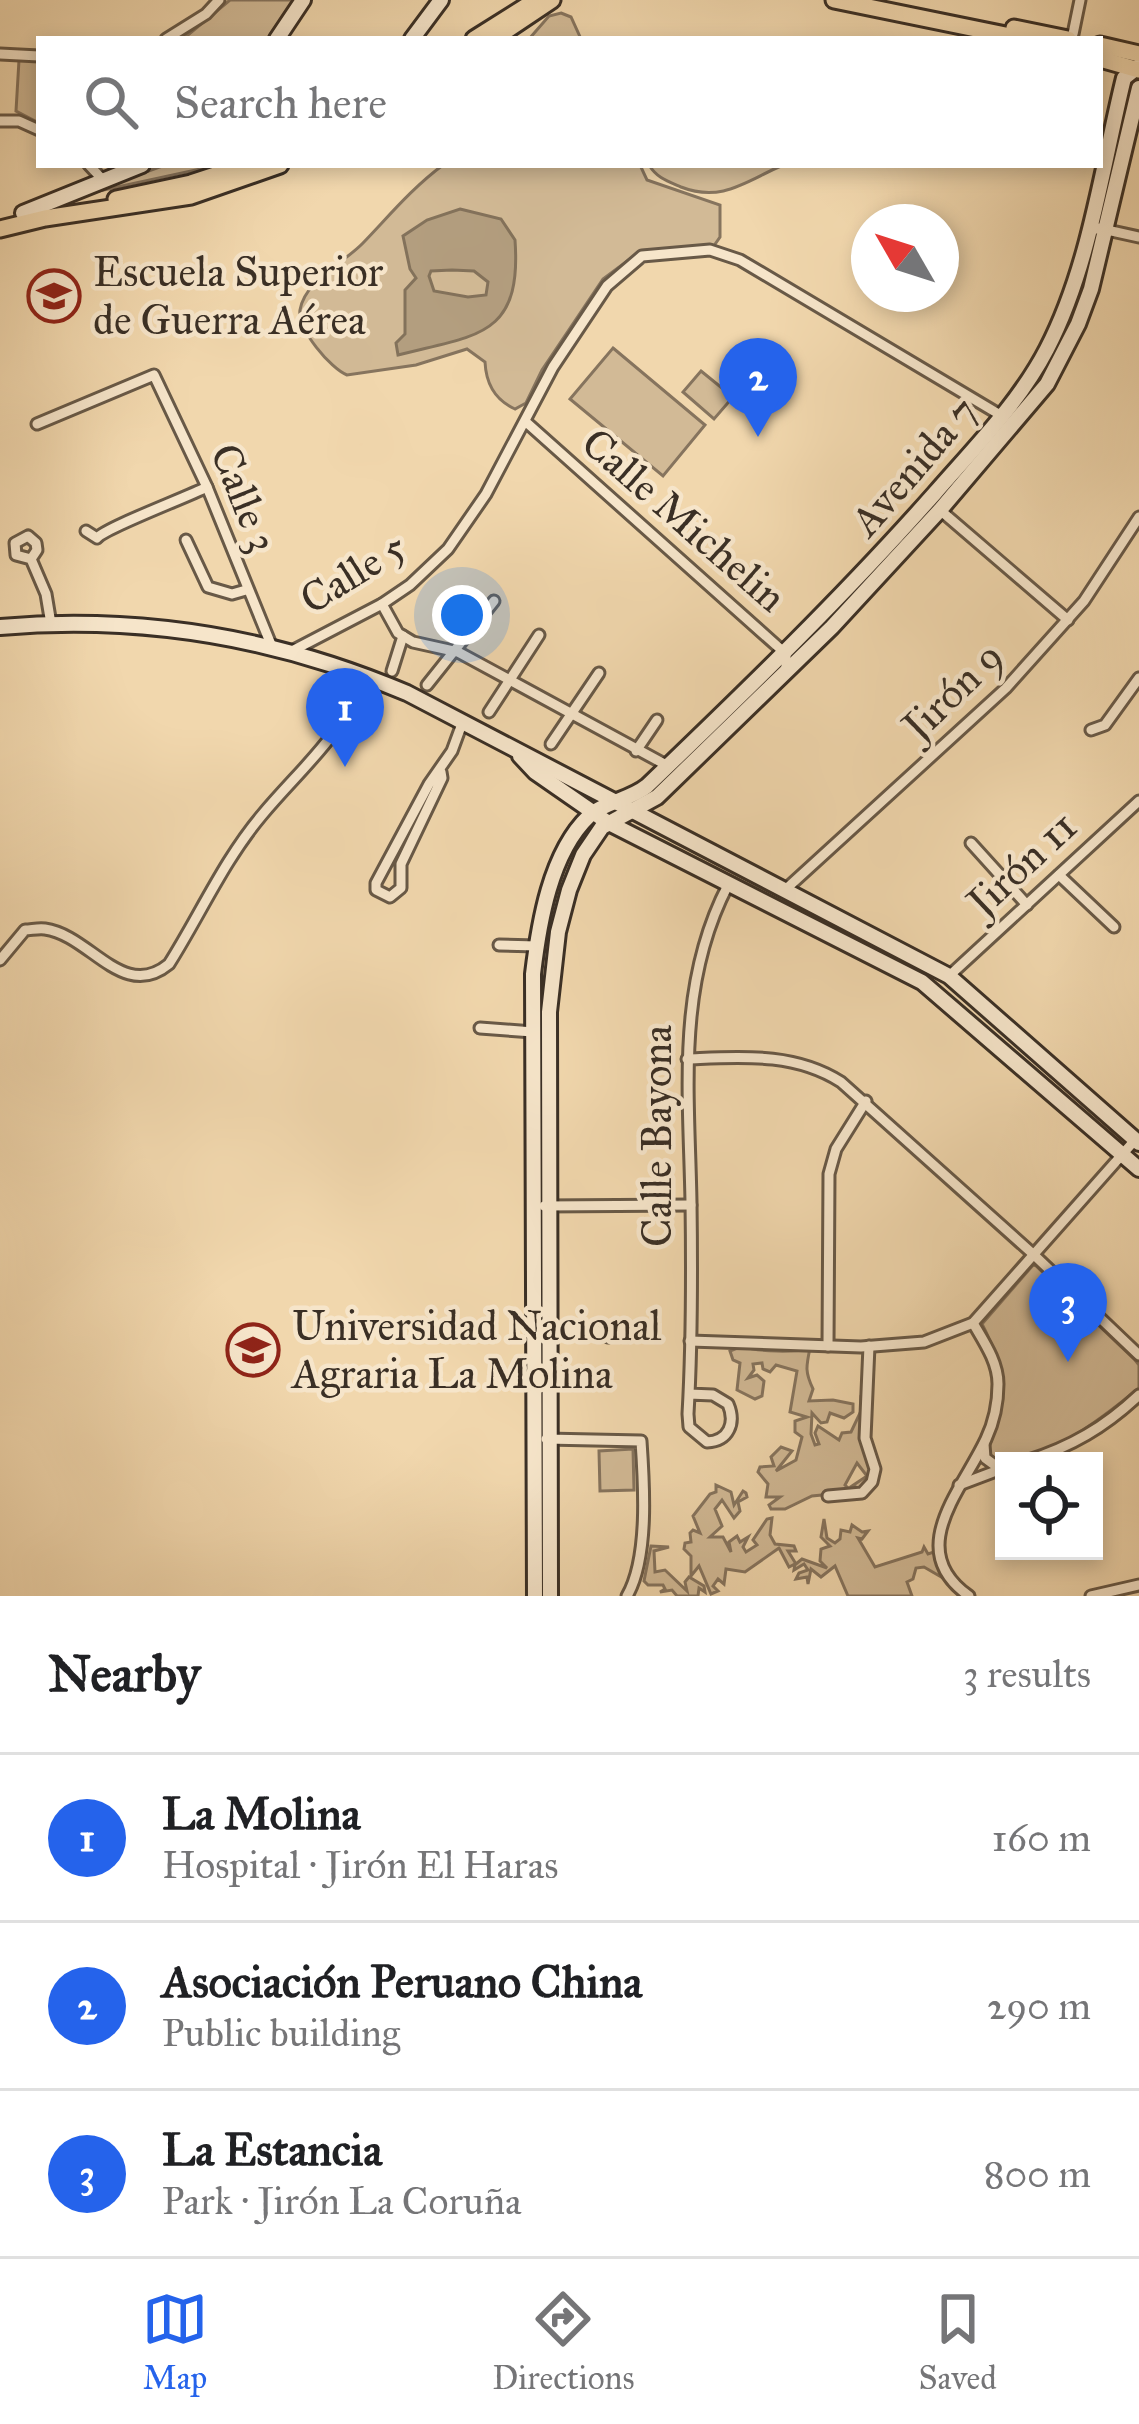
<!DOCTYPE html>
<html lang="en">
<head>
<meta charset="utf-8">
<style>
  body { margin:0; font-family:"IM FELL Great Primer",serif; background:#f6f6f6; color:#202124 }
  .controls { position:absolute; right:36px; bottom:36px; display:grid; overflow:hidden; border-radius:0px; box-shadow:0 6px 18px #0003 }
  .controls button { width:108px; height:108px; display:grid; place-items:center; padding:0; border:0; border-bottom:3px solid #e0e0e0; background:#fff; color:#202124; font:60px sans-serif }
  .compass { position:absolute; left:851px; top:204px; width:108px; height:108px; border-radius:50%; background:#fff; box-shadow:0 6px 18px #0003; rotate:309deg }
  .you { position:absolute; left:462px; top:615px; width:42px; height:42px; margin:-30px; border:9px solid #fff; border-radius:50%; background:#1a73e8; box-shadow:0 0 0 18px #1a73e833 }
  .badge { display:grid; place-items:center; width:78px; height:78px; border-radius:50%; background:#2563eb; color:#fff; font-size:39px; font-weight:700 }
  .pin { position:absolute; translate:-50% -99px; filter:drop-shadow(0 3px 6px #0008) }
  .pin::after { content:''; position:absolute; top:63px; width:42px; height:36px; background:inherit; clip-path:polygon(0 0,100% 0,50% 100%) }
  .list { margin:0; padding:0; list-style:none }
  h2 { display:flex; justify-content:space-between; align-items:center; height:156px; margin:0; padding:0 48px; font-size:51px }
  h2 small { font-size:39px; font-weight:400; color:#757577 }
  .list li { display:grid; grid-template-columns:78px 1fr auto; gap:36px; align-items:center; box-sizing:border-box; height:168px; padding:0 48px; border-top:3px solid #e0e0e0 }
  .list b { display:block; font-size:45px; white-space:nowrap }
  .list p { margin:0; font-size:39px; white-space:nowrap; color:#757577 }
  .list em { font-size:39px; font-style:normal; color:#757577 }
  .icon { flex:none; width:66px; height:66px; fill:none; stroke:currentColor; stroke-width:2; stroke-linecap:round; stroke-linejoin:round }
  .map { position:relative; flex:none; width:1139px; height:1596px; overflow:hidden }
  .search { position:absolute; background:#fff; box-shadow:0 6px 18px #0003; left:36px; right:36px; top:36px; height:132px; display:flex; align-items:center; gap:30px; box-sizing:border-box; padding:0 42px; border-radius:0px; color:#757577; font-size:45px }
  .sheet { height:660px; background:#fff }
  nav { display:flex; justify-content:space-around; align-items:center; box-sizing:border-box; height:168px; border-top:3px solid #e0e0e0; background:#fff; font-size:33px; color:#757577 }
  nav a { display:grid; justify-items:center; gap:6px }
  nav .on { color:#2563eb }
  .map>svg:first-child { display:block }
</style>
</head>
<body>
<div class="map">
<svg width="1139" height="1596" viewBox="0 0 1139 1596">
  <rect width="100%" height="100%" fill="#f1d7ad"/>
  <filter id="stains"><feTurbulence type="fractalNoise" baseFrequency=".00167" numOctaves="4"/><feColorMatrix values="0 0 0 0 .2 0 0 0 0 .09 0 0 0 0 .02 0 0 0 .5 -.17"/></filter>
  <radialGradient id="worn" r=".72"><stop offset=".6" stop-color="#630" stop-opacity="0"/><stop offset="1" stop-color="#630" stop-opacity=".3"/></radialGradient>
  <g fill="#d2ba96" stroke="#86745e" stroke-width="3">
    <path d="M230,0H294L267,39H183Z"/>
    <path d="M561,13L571,17L581,39H529L549,16Z"/>
    <path d="M19,60L39,61V123L16,111Z"/>
    <path d="M165,165H219L85,194Z"/>
    <path d="M443,165H640L647,180L720,205V237L713,247L634,256L603,279L542,370L526,403L515,409C495,400 486,383 485,362L467,349L416,365L347,375C331,369 297,329 300,310C305,280 344,263 363,243C389,216 412,188 443,165Z"/>
    <path d="M649,165H783C746,181 722,203 681,187C667,181 657,178 649,165Z"/>
    <path d="M613,348L705,425L663,476L570,399Z"/>
    <path d="M701,371L733,397L714,419L683,392Z"/>
    <path d="M1034,1264L1135,1360L1139,1365V1388C1099,1421 1049,1460 995,1462L987,1450C1007,1398 1008,1374 982,1324Z"/>
    <path d="M742,1346C759,1352 795,1353 810,1348C806,1367 805,1372 813,1389L809,1401L833,1400L853,1404V1412L844,1418L830,1413L827,1422L821,1423L812,1413L811,1434L815,1445L819,1444L815,1433L818,1426L839,1440L842,1433L851,1432L861,1411V1397L867,1398L863,1439L873,1469L862,1489L852,1486L867,1476L857,1463L845,1485L852,1492L812,1496L785,1509H771L769,1505L780,1497H766L768,1484L758,1472L760,1467L774,1466L771,1457L781,1447L792,1451L776,1471L796,1460L802,1437L795,1432V1421L807,1417L790,1412L797,1371L776,1365L770,1372L763,1369L762,1363L753,1364L754,1370L748,1378L757,1375L764,1381L762,1396L755,1399L737,1390L740,1363L733,1360L730,1351Z"/>
    <path d="M633,1449L634,1490L600,1491L599,1451Z"/>
    <path d="M716,1485L731,1492L734,1505L743,1491L746,1493L747,1497L738,1502L740,1511L734,1518L722,1500L715,1509L722,1526L710,1537H723L731,1552L729,1542L737,1536L740,1542L748,1537L743,1547L746,1552L757,1545L753,1540L767,1519L772,1518L770,1535L775,1544L794,1546L796,1551H788L796,1564L802,1559L827,1568L820,1561L821,1549L830,1546L821,1537L824,1519L827,1538L835,1543L840,1539L841,1530L850,1532L852,1525L862,1532L868,1531L862,1539L858,1538L875,1567L922,1552L924,1547L928,1554L937,1551L943,1578L924,1567L916,1568L913,1579L907,1582L912,1596H848L835,1566L821,1577L811,1569L808,1584L807,1577L796,1579L799,1573L808,1570L804,1564L794,1570L795,1564L789,1567L779,1548L745,1572L726,1569L724,1584L718,1579L713,1586L718,1591L711,1594L699,1566L691,1576V1556L684,1549L685,1543L691,1542L690,1533L693,1530L700,1533L693,1516L710,1494L716,1492Z"/>
    <path d="M651,1546L669,1547L654,1551L655,1572L665,1570L687,1591L685,1582L689,1577L704,1586L705,1592L699,1588L698,1596H677L672,1590L660,1592L665,1589L663,1585H648L644,1581Z"/>
  </g>
  <path fill="#b39e7f" stroke="#83725b" stroke-width="3" fill-rule="evenodd" d="M460,209L501,219L515,240C522,338 476,335 398,355L396,343L405,334V290L416,278L410,269L403,236L427,220ZM452,270L474,271L488,282L486,295L468,297L434,291L429,276L431,271Z"/>
  <g fill="none" stroke-linecap="round" stroke-linejoin="round">
    <g stroke="#685947" stroke-width="15">
      <g id="street">
        <path d="M166,39L206,14L219,0"/>
        <path d="M1072,39L1080,0"/>
        <path d="M0,54L39,56"/>
        <path d="M0,121H19L39,130"/>
        <path d="M89,165L102,179"/>
        <path d="M1087,233L1098,228L1139,237"/>
        <path d="M526,422L786,654V671"/>
        <path d="M37,424L154,375L207,487L272,647"/>
        <path d="M940,510L1068,620"/>
        <path d="M86,531L97,538C105,528 185,498 207,487"/>
        <path d="M186,540L208,587L232,594L246,590"/>
        <path d="M31,559L16,555L15,543L28,536L36,543L37,550L31,559L46,594L51,624"/>
        <path d="M450,598L472,627"/>
        <path d="M382,604L398,633L413,642L458,652L668,766"/>
        <path d="M290,652L382,604L410,585L448,549L486,494L553,367L607,286L642,256L710,250L740,260L1002,416"/>
        <path d="M392,671L403,636"/>
        <path d="M427,685L494,601"/>
        <path d="M489,712L539,635"/>
        <path d="M1091,730L1105,725L1139,678"/>
        <path d="M551,744L599,673"/>
        <path d="M636,751L657,720"/>
        <path d="M441,772L442,778L401,864V888L390,897L376,890V883L429,784L452,751L463,721"/>
        <path d="M971,843L1027,905"/>
        <path d="M1059,875L1114,927"/>
        <path d="M786,889L1006,688L1084,601L1139,517"/>
        <path d="M499,945L537,946"/>
        <path d="M0,960L25,930C31,930 38,928 45,929C90,935 123,1002 169,964C200,915 224,860 262,815C302,767 342,737 365,675"/>
        <path d="M949,976L1139,801"/>
        <path d="M480,1028L533,1032"/>
        <path d="M687,1059C741,1057 794,1052 841,1082L1033,1254L1139,1355"/>
        <path d="M544,1206L691,1205"/>
        <path d="M551,1331H597L608,1337"/>
        <path d="M690,1341L861,1347L924,1342L973,1323L1135,1140"/>
        <path d="M828,1346L829,1174L836,1149L866,1101"/>
        <path d="M689,1394L713,1395L728,1404C736,1423 729,1441 707,1442L689,1427L688,1414C692,1344 692,1272 691,1202C689,1092 676,985 728,885"/>
        <path d="M546,1439L641,1441C644,1484 649,1558 627,1596"/>
        <path d="M984,1444L985,1458L1000,1469"/>
        <path d="M1026,1461C1071,1447 1105,1427 1139,1395"/>
        <path d="M959,1485L1004,1468"/>
        <path d="M828,1496L862,1493L872,1482L875,1469L865,1438L869,1346"/>
        <path d="M969,1596C903,1550 963,1489 986,1439C994,1422 998,1402 998,1384C998,1362 984,1342 973,1323"/>
        <path d="M1091,1596L1139,1585"/>
      </g>
    </g>
    <g stroke="#3a2f25" stroke-width="20">
      <g id="secondary">
        <path d="M277,39L303,0"/>
        <path d="M412,39L441,0"/>
        <path d="M23,213L142,165"/>
        <path d="M0,627C140,615 278,638 407,693L949,976L1139,1143"/>
        <path d="M520,756L535,772L607,822L922,982L1139,1169"/>
        <path d="M535,1596L533,974C539,924 550,853 589,816C604,802 630,800 647,786C746,691 844,596 935,493C975,447 1019,403 1047,349C1090,266 1102,167 1124,78L1139,66"/>
        <path d="M550,1596L549,1012L558,932L569,890L583,855L602,827L657,797L832,627L940,510L1047,384L1078,324L1091,289L1139,88"/>
      </g>
    </g>
    <g stroke="#3a2f25" stroke-width="21">
      <g id="primary">
        <path d="M834,0L1025,39"/>
        <path d="M1014,28L1068,39"/>
        <path d="M474,39L536,0"/>
        <path d="M494,39L552,0"/>
        <path d="M1100,45L1139,54"/>
        <path d="M1100,59L1139,70"/>
        <path d="M116,199L191,183L246,165"/>
        <path d="M0,229L45,218L191,196L280,165"/>
      </g>
    </g>
    <use href="#street" stroke="#f6e5ca" stroke-width="9"/>
    <use href="#secondary" stroke="#f6e5ca" stroke-width="14"/>
    <use href="#primary" stroke="#f1d7ad" stroke-width="15"/>
  </g>
  <defs>
    <g id="university-ring" transform="scale(2.7)"><circle r="9.5" fill="#f6e5ca" stroke="#8f2418" stroke-width="1.5"/><path d="M0-5L7-2L0 1L-7-2ZM-4 1L0 2.5L4 1V4Q0 6-4 4Z" fill="#8f2418"/></g>
  </defs>
  <g fill-rule="evenodd">
    <use href="#university-ring" x="54" y="296"/>
    <use href="#university-ring" x="253" y="1350"/>
  </g>
  <g text-anchor="middle" dominant-baseline="central" stroke-width="9" stroke-linejoin="round" paint-order="stroke">
    <g font-size="42" fill="#3a2f25" stroke="#f6e5ca" text-anchor="start">
      <text x="93" y="272">Escuela Superior<tspan x="93" dy="48">de Guerra Aérea</tspan></text>
      <text x="292" y="1326">Universidad Nacional<tspan x="292" dy="48">Agraria La Molina</tspan></text>
    </g>
    <g font-size="42" fill="#3a2f25" stroke="#f6e5ca">
      <text transform="translate(914 466) rotate(-49)">Avenida 7</text>
      <text transform="translate(244 498) rotate(68)">Calle 3</text>
      <text transform="translate(684 520) rotate(41)">Calle Michelin</text>
      <text transform="translate(353 573) rotate(-32)">Calle 5</text>
      <text transform="translate(953 691) rotate(-44)">Jirón 9</text>
      <text transform="translate(1022 864) rotate(-43)">Jirón 11</text>
      <text transform="translate(657 1136) rotate(-90)">Calle Bayona</text>
    </g>
  </g>
  <rect width="100%" height="100%" filter="url(#stains)"/>
  <rect width="100%" height="100%" fill="url(#worn)"/>
</svg>
<div class="controls">
<button><svg class="icon" aria-label="locate" viewBox="0 0 24 24"><circle cx="12" cy="12" r="6"/><path d="M12 2v4M12 18v4M2 12h4M18 12h4"/></svg></button>
</div>
<svg class="compass" viewBox="-18 -18 36 36"><path d="M0-13l5 13h-10z" fill="#e53935"/><path d="M0 13l5-13h-10z" fill="#757577"/></svg>
<div class="you"></div>
<div class="pin badge" style="left:345px;top:767px">1</div>
<div class="pin badge" style="left:758px;top:437px">2</div>
<div class="pin badge" style="left:1068px;top:1362px">3</div>
<div class="search"><svg class="icon" aria-label="search" viewBox="0 0 24 24"><circle cx="10" cy="10" r="6"/><path d="M15 15l6 6"/></svg>Search here</div>
</div>
<section class="sheet">
<h2>Nearby<small>3 results</small></h2>
<ul class="list">
<li><span class="badge">1</span><div><b>La Molina</b><p>Hospital · Jirón El Haras</p></div><em>160 m</em></li>
<li><span class="badge">2</span><div><b>Asociación Peruano China</b><p>Public building</p></div><em>290 m</em></li>
<li><span class="badge">3</span><div><b>La Estancia</b><p>Park · Jirón La Coruña</p></div><em>800 m</em></li>
</ul>
</section>
<nav>
<a class="on"><svg class="icon" aria-label="map" viewBox="0 0 24 24"><path d="M3 6l6-2 6 2 6-2v14l-6 2-6-2-6 2zM9 4v14M15 6v14"/></svg>Map</a>
<a><svg class="icon" aria-label="directions" viewBox="0 0 24 24"><path d="M12 3l9 9-9 9-9-9zM9 14v-3h6M13 9l2 2-2 2"/></svg>Directions</a>
<a><svg class="icon" aria-label="saved" viewBox="0 0 24 24"><path d="M7 4h10v16l-5-4-5 4z"/></svg>Saved</a>
</nav>
</body>
</html>
